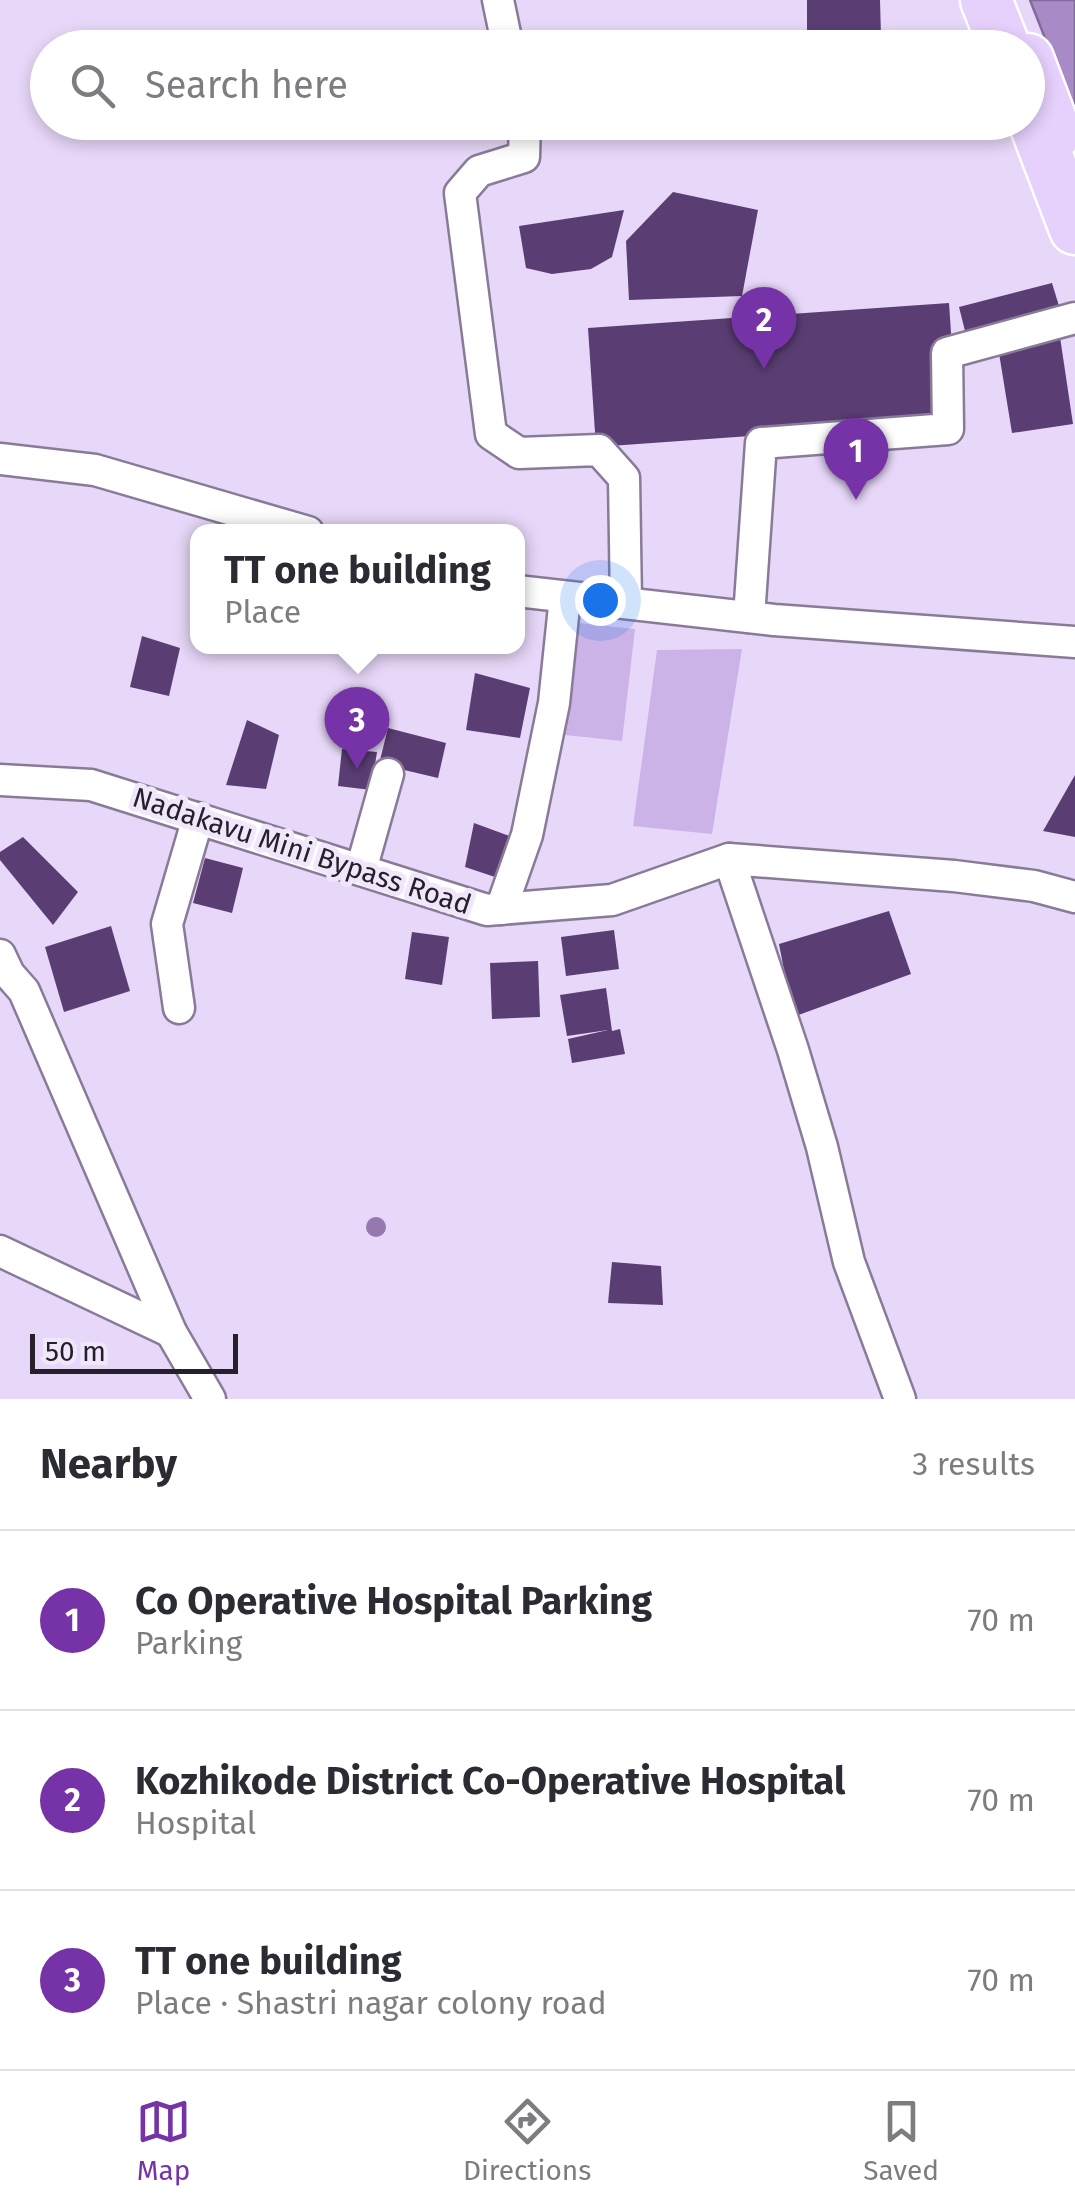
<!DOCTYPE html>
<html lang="en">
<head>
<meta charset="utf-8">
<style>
  body { margin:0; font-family:"Fira Sans",sans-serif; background:#f2f2f3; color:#2b2b33 }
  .scale { position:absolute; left:30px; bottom:25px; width:208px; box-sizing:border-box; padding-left:10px; border:5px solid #26202c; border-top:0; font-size:28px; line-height:35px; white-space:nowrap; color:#26202c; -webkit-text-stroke:8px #f1e7fb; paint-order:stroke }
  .you { position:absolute; left:600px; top:600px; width:35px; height:35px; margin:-25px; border:8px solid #fff; border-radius:50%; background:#1a73e8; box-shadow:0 0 0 15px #1a73e833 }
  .badge { display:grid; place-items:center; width:65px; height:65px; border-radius:50%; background:#7533a7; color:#fff; font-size:32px; font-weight:700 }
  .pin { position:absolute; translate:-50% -82px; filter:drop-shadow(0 2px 5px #0008) }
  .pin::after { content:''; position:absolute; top:52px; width:35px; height:30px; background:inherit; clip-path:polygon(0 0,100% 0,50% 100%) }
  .popup { position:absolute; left:190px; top:524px; width:335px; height:130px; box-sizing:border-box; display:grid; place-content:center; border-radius:20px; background:#fff; filter:drop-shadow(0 2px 8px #0005); font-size:32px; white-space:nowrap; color:#7c7c81 }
  .popup b { font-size:38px; color:#2b2b33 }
  .popup::after { content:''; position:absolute; left:50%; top:100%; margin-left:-20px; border:20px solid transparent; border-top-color:#fff }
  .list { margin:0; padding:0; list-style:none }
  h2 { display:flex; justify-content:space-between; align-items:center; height:130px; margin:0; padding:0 40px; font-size:42px }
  h2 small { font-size:32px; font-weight:400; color:#7c7c81 }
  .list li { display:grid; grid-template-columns:65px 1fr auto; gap:30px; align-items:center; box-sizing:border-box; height:180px; padding:0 40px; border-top:2px solid #e1e1e2 }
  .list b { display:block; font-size:38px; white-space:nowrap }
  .list p { margin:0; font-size:32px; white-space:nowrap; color:#7c7c81 }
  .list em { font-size:32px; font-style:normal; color:#7c7c81 }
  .icon { flex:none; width:55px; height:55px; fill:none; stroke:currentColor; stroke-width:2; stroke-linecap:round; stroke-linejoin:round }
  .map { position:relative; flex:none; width:1075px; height:1399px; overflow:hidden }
  .search { position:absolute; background:#fff; box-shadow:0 5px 15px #0003; left:30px; right:30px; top:30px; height:110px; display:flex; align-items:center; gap:25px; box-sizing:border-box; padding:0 35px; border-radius:55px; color:#7c7c81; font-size:38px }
  .sheet { height:670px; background:#fff }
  nav { display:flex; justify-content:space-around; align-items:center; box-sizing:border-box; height:140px; border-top:2px solid #e1e1e2; background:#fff; font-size:28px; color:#7c7c81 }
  nav a { display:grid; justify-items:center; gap:5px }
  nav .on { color:#7533a7 }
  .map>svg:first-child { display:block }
</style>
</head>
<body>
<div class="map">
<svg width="1075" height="1399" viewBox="0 0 1075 1399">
  <rect width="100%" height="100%" fill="#e7d7f8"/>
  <g fill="#ccb3e7">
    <path d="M569,622L635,629L622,741L556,734Z"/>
    <path d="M742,649L712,834L633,826L657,650Z"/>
  </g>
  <path fill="#a88bc6" stroke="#816b98" stroke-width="2.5" d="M1030,0H1075V114Z"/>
  <g fill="#5a3e73">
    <path d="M807,0H880L881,37L807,38Z"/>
    <path d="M581,31L584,48H546L543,38Z"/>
    <path d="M483,122H531L532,128L487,132Z"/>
    <path d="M673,192L758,210L742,296L629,300L626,241Z"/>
    <path d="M624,210L612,257L591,269L552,274L526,268L519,226Z"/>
    <path d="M1052,283L1059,306L965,331L959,307Z"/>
    <path d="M949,303L957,421L596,447L588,328Z"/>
    <path d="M1060,337L1073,424L1012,433L998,347Z"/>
    <path d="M142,636L180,648L169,696L130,687Z"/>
    <path d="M475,673L530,688L520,738L466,730Z"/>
    <path d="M247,720L279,735L266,789L226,785Z"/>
    <path d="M388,728L446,743L438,778L379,764Z"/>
    <path d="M342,749L377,752L371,790L338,786Z"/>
    <path d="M1075,775V837L1043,831Z"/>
    <path d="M474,823L515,838L501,879L465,867Z"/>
    <path d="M23,837L78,892L53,925L0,860V852Z"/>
    <path d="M205,858L243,868L232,913L193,903Z"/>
    <path d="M889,911L911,974L793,1017L779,944Z"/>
    <path d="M111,926L130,991L64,1012L45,947Z"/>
    <path d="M614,930L619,969L566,976L561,937Z"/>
    <path d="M412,932L449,937L442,985L405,979Z"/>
    <path d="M538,961L540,1017L492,1019L490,963Z"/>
    <path d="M606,988L612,1031L620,1029L625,1054L572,1063L568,1039L608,1030L567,1036L560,995Z"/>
    <path d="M612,1262L661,1266L663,1305L608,1303Z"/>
  </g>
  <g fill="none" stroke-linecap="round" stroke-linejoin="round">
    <g stroke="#897b98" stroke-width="35">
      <g id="street">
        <path d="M498,0L508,48"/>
        <path d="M525,122L524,157L479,171L460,193L491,434L519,453L599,450L624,478L626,603"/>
        <path d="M0,459L95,470L308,532"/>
        <path d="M517,591L774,620L1075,642"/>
        <path d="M749,617L761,443L948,429L947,353L1075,318"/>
        <path d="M0,780L91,785L487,910L612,900L729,859L954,876L1034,886L1075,897"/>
        <path d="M729,859L793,1050L822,1147L849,1262L900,1399"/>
        <path d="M361,870L388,774"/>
        <path d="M501,909L527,835L554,703L565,597"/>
        <path d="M0,955L9,974L24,991L171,1332L210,1399"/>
        <path d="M179,1008L167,924L198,818"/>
        <path d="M0,1251L171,1332"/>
      </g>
    </g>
    <g stroke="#fff" stroke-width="55">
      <g id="primary">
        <path d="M986,0L1005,48"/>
        <path d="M1028,59L1056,133"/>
        <path d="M1028,106L1075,229"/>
      </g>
    </g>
    <use href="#street" stroke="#fff" stroke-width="30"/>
    <use href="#primary" stroke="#e6d0fc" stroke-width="50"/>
  </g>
  <circle fill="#9478ae" cx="376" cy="1227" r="10"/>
  <g text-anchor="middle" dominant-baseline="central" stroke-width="10" stroke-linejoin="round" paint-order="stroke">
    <g font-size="28" fill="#26202c" stroke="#f1e7fb">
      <text transform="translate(302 851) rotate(18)">Nadakavu Mini Bypass Road</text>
    </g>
  </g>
</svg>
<div class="scale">50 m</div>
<div class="you"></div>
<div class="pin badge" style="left:856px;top:500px">1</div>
<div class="pin badge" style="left:764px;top:369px">2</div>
<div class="pin badge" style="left:357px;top:769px">3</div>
<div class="popup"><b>TT one building</b>Place</div>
<div class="search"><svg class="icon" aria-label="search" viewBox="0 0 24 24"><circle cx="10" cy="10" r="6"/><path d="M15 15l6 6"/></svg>Search here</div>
</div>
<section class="sheet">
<h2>Nearby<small>3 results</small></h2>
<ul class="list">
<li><span class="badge">1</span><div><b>Co Operative Hospital Parking</b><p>Parking</p></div><em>70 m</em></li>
<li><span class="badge">2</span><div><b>Kozhikode District Co-Operative Hospital</b><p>Hospital</p></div><em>70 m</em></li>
<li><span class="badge">3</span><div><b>TT one building</b><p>Place · Shastri nagar colony road</p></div><em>70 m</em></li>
</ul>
</section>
<nav>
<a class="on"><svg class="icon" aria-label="map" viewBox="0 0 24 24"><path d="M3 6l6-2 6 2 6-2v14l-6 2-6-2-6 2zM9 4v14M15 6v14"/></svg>Map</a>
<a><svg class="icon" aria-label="directions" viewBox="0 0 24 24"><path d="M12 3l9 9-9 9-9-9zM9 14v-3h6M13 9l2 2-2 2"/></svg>Directions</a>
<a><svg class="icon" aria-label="saved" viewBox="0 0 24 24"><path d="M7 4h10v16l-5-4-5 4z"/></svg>Saved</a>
</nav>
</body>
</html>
